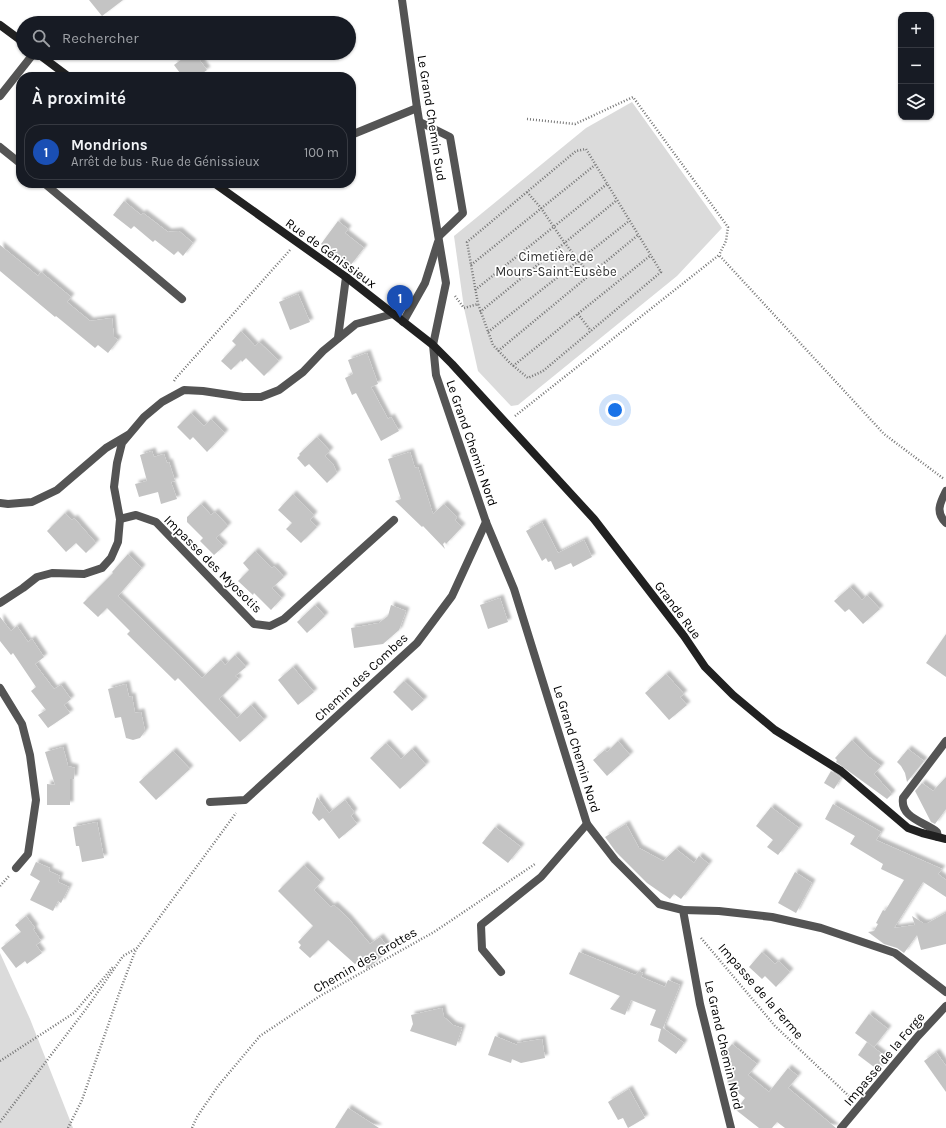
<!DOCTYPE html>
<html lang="fr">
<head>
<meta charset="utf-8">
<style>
  body { margin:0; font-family:Karla,sans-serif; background:#242831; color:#f1f3f6 }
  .controls { position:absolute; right:12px; top:12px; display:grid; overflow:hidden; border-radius:8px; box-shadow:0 1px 3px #0004 }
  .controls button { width:36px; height:36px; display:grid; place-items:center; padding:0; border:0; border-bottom:1px solid #363941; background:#171b24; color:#f1f3f6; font:20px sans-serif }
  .you { position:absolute; left:615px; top:410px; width:14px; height:14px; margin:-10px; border:3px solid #fff; border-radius:50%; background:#1a73e8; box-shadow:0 0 0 6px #1a73e833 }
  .badge { display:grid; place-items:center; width:26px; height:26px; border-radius:50%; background:#858687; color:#fff; font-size:13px; font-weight:700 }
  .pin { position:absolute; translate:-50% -33px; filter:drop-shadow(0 1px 2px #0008) }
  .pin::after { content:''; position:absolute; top:21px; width:14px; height:12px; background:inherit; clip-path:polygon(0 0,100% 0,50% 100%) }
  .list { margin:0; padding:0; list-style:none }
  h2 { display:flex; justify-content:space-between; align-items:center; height:52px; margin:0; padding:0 16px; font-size:17px }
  h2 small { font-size:13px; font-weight:400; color:#9ea1a6 }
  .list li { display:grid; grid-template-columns:26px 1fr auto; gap:12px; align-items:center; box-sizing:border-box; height:56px; margin:0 8px 8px; padding:0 8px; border:1px solid #363941; border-radius:16px }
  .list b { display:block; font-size:15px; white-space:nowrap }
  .list p { margin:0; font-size:13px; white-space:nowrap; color:#9ea1a6 }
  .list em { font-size:13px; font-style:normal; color:#9ea1a6 }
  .icon { flex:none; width:22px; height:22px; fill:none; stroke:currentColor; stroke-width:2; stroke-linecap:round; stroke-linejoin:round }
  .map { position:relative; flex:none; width:946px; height:1128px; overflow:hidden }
  .search { position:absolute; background:#171b24; box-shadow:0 1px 3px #0004; left:16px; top:16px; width:340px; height:44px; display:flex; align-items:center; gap:10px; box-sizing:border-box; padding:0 14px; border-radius:22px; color:#9ea1a6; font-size:15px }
  .panel { position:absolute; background:#171b24; box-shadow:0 1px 3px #0004; left:16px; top:72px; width:340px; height:116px; border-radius:16px }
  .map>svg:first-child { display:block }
</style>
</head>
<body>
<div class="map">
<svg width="946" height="1128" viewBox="0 0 946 1128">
  <defs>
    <filter id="shadow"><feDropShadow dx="3.5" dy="-3.5" stdDeviation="1" flood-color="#0004"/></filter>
  </defs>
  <rect width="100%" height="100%" fill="#fff"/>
  <g fill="#dbdbdb">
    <path d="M632,102L722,228L677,276L518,405L511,406L478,371L464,308L454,236L586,128Z"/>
    <path d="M0,953L30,1019L73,1128H0Z"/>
  </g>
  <g fill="#c4c4c4" filter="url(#shadow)">
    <path d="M89,0H123L102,16Z"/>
    <path d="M190,53L195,54L207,70L197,77H183L174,65Z"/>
    <path d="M124,201L141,215L143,213L168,232L179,231L193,243L183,256L178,251L174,255L155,240L153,242L134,226L131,229L113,215Z"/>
    <path d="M338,221L348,229L345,233L364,248L350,266L321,244Z"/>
    <path d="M0,245L38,276L41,272L71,297L67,302L90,321L112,318L114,337L118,340L108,353L98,345L95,348L56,316L55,317L0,271Z"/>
    <path d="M298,294L310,322L290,330L279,302Z"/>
    <path d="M241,331L255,346L259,342L279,361L264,376L246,358L242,362L241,360L231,370L221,361L236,345L232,341Z"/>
    <path d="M367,353L378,384L371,387L388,419L391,417L399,431L381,441L356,393L352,395L345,378L353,374L348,360Z"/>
    <path d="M191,413L204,426L211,419L225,433L207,452L193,437L190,440L177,427Z"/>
    <path d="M317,437L330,451L325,456L333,464L337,473L327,483L309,464L305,467L297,458L300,455L299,454Z"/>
    <path d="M152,451L154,457L164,454L167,463L169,462L175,481L171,482L177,499L161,504L158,492L139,497L135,484L147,481L140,455Z"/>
    <path d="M410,452L415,468L418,467L433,514L444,504L457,517L455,520L462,527L446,544L445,542L443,544L445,549L423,526L422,527L395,501L401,499L388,459Z"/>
    <path d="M293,494L314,515L310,520L317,527L301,543L286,529L292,523L278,510Z"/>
    <path d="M201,504L211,515L215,512L228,526L216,538L224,546L214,555L200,541L203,538L187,522V517Z"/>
    <path d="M65,513L72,520L74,518L96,543L86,553L76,543L66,552L47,531Z"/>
    <path d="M542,522L558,553L584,540L592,557L573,567L571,563L555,570L551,561L548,562L546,558L542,561L526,531Z"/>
    <path d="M255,551L272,568L274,566L284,577L272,588L282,598L271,610L254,593L253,595L238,581L249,570L243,563Z"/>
    <path d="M128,554L142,568L118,596L202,678L221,660L225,665L235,655L246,667L235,676L239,679L219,699L237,718L251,705L264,720L240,742L178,678L175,681L127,634L130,631L107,608L98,617L83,603L113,573L112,572Z"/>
    <path d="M850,587L862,600L867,595L880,609L863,624L849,609L845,612L834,601Z"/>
    <path d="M500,598L508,622L488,629L480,605Z"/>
    <path d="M315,605L325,616L307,633L297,622Z"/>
    <path d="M391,605L406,611L399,630L383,644L354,648L351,628L379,623L388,616Z"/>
    <path d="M0,617L11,631L17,626L28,642L32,639L44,657L35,664L54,689L61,685L71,699L64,705L70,713L48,728L38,715L46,710L31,691L36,687L13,653L11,655L0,641Z"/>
    <path d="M946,634V677L926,663Z"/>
    <path d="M293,667L314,692L298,705L278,680Z"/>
    <path d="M666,674L684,694L680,697L687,705L669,720L645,693Z"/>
    <path d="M404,681L424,700L412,711L393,692Z"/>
    <path d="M126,684L129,697L132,696L135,713L141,712L145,731L140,738L133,740L126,738L121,717L115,718L108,689Z"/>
    <path d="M852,740L869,757L881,766L874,774L892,794L887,799L836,762L837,760L835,758Z"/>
    <path d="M618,741L630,755L607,776L593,760L605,750L607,752Z"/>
    <path d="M386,743L401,759L412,749L426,765L400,789L370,758Z"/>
    <path d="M63,747L68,766L75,768L74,779H70V805H47V784L55,785L45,752Z"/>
    <path d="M908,749L924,761L907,782L905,773L901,766L897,762Z"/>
    <path d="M173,751L190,769L156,800L139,782Z"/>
    <path d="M831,771L841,778L834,789L824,783Z"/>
    <path d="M946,777V809L935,824L931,822L915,791L922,783L933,791Z"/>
    <path d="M317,797L329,813L345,800L354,812L351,816L357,824L339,839L323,818L319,821L312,813Z"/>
    <path d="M833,804L881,832L876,840L942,869L938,874L946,880V897L923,882L894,928L915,925L912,916L923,923H928L926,924L946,913V944L921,950L917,935L904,953L897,948L884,944L868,932L874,931L878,924L876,923L883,910L885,911L904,880L881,869L883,864L850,844L855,836L825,819Z"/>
    <path d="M771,807L799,828L778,855L767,847L773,840L756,826Z"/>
    <path d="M97,822L104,858L82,862L79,846H76L73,827Z"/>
    <path d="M626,824L639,848L663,861L676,849L694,863L699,856L709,864L681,899L674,894L670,899L647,883L616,852L605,837Z"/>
    <path d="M495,827L521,847L508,863L482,843Z"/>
    <path d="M36,862L50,868L49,871L60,876L58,882L69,887L61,903L58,901L53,911L30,900L40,881L30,875Z"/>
    <path d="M304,865L321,882L314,890L331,907L334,905L348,918L370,944L380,937L390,950L367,969L360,959L355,964L328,940L310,958L299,948L301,945L298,942L313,926L278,891Z"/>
    <path d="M795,872L812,883L796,913L778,903Z"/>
    <path d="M26,916L35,928L33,929L41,941L36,945L42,953L27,964L25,961L16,968L1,948L21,932L15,925Z"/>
    <path d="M579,952L635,975L639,971L643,973L641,977L665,987L668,980L680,985L663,1028L684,1043L676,1054L658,1041L661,1029L650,1025L656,1010L631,1000L625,1015L610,1009L620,996L569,974Z"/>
    <path d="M762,952L775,964L779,961L790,972L776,987L765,976L762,979L749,967Z"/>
    <path d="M442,1008L444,1017L453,1025L462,1028L456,1046L410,1031L413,1024L411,1015Z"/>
    <path d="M869,1014L888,1029L874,1047L855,1033Z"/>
    <path d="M495,1036L517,1045V1043L542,1039L545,1058L521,1063L512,1059L511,1063L488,1055Z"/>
    <path d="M867,1042L887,1058L878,1070L858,1055Z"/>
    <path d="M732,1044L757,1064L748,1075L769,1092L788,1068L798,1076L788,1088L836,1128H785L777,1122L772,1128H759L736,1110L745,1098L728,1085L727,1076L723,1067V1055Z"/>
    <path d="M936,1052L946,1066V1092L924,1061Z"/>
    <path d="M629,1089L645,1118L628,1128L623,1118L618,1120L608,1102Z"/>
    <path d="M348,1108L379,1128H335Z"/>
  </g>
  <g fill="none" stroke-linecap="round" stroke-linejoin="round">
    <g stroke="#767676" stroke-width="2.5" stroke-dasharray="1 2" stroke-linecap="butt">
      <path d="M527,119L575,124L633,97L728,227L726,241L719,255"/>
      <path d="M527,192L541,208L564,242L590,275"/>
      <path d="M471,265L595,165"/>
      <path d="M475,290L607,184"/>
      <path d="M455,296L464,308L478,304L493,345L510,363L528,378L543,371L661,272L586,149L576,151L467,242L478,304"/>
      <path d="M480,312L617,200"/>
      <path d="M578,314L591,331"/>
      <path d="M488,332L629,221"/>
      <path d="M498,351L638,235"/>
      <path d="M513,366L651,255"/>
      <path d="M174,381L176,378L290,250"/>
      <path d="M515,416L719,255L884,434L944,479"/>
      <path d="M0,886L9,876"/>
      <path d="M701,938L775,1026L852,1099"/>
      <path d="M0,1061L74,1013L113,967"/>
      <path d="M0,1122L86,1009L123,956L137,948L236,813"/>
      <path d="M68,1128L82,1100L120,991L136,949"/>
      <path d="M192,1128L197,1117L218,1086L260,1036L320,996L434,932L535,864"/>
    </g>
    <g stroke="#545454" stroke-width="8">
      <path d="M420,122L450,137L463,213L439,236"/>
      <path d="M351,135L417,108"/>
      <path d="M0,503L8,504L32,502L57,490L106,448L128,435"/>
      <path d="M501,972L482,949L481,925L541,877L587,824"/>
    </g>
    <g stroke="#545454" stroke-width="8">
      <path d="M402,0L417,108L446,283L433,345L436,375L486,522L514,589L587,824L615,860L659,904L683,910L700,1004L731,1128"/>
      <path d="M0,96L34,53"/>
      <path d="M0,147L21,164"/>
      <path d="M44,183L182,299"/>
      <path d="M403,322L425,283L438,242"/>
      <path d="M338,338L346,277"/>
      <path d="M946,491C940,503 935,512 946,523"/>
      <path d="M120,519L136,515L156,522L254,624L270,626L284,619L394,520"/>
      <path d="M0,603L23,588L37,577L52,573L84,574L102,568L111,558L118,542L120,519L114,487L117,463L122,443L144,417L162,402L184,390L203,391L243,397H261L279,390L303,372L323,351L356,324L393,314"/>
      <path d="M0,688L22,724L30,755L36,800L28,854L16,868"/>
      <path d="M210,802L245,800L417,643L452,596L486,522"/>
      <path d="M938,837L937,832C925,822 900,818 903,798L946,741"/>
      <path d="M683,910L719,911L772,917L821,928L895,953L946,992"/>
      <path d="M841,1128L918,1036L946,1006"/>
    </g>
    <g stroke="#212121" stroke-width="8">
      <path d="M0,25L23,42"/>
      <path d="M37,53L69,77"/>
      <path d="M214,183L346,277L433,345L452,364L594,519L684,636L705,667L733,695L775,730L841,771L908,828L922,833L946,839"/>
    </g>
  </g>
  <g text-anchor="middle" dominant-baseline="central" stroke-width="3.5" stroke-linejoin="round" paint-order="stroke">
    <g font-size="13" fill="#000" stroke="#fff">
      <text transform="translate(432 118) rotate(81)">Le Grand Chemin Sud</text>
      <text transform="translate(331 253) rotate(36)">Rue de Génissieux</text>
      <text transform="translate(472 443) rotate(71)">Le Grand Chemin Nord</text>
      <text transform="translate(213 564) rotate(45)">Impasse des Myosotis</text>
      <text transform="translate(678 610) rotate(53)">Grande Rue</text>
      <text transform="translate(361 677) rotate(-43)">Chemin des Combes</text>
      <text transform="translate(577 749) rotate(73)">Le Grand Chemin Nord</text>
      <text transform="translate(365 960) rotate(-30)">Chemin des Grottes</text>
      <text transform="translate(761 991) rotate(49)">Impasse de la Ferme</text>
      <text transform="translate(724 1045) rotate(77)">Le Grand Chemin Nord</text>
      <text transform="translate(884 1059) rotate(-50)">Impasse de la Forge</text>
    </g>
    <g font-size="13" fill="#323232" stroke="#fff">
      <text x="556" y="256">Cimetière de<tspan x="556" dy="15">Mours-Saint-Eusèbe</tspan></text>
    </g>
  </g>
</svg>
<div class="controls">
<button>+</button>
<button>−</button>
<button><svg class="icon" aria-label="layers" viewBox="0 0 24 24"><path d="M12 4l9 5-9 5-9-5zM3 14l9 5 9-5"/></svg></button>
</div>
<div class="you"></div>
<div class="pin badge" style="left:400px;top:318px;background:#1a4fb4">1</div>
<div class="search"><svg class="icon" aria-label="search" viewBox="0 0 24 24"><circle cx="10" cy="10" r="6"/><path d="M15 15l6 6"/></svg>Rechercher</div>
<section class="panel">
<h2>À proximité<small></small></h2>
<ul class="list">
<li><span class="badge" style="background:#1a4fb4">1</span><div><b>Mondrions</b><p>Arrêt de bus · Rue de Génissieux</p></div><em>100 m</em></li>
</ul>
</section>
</div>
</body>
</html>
